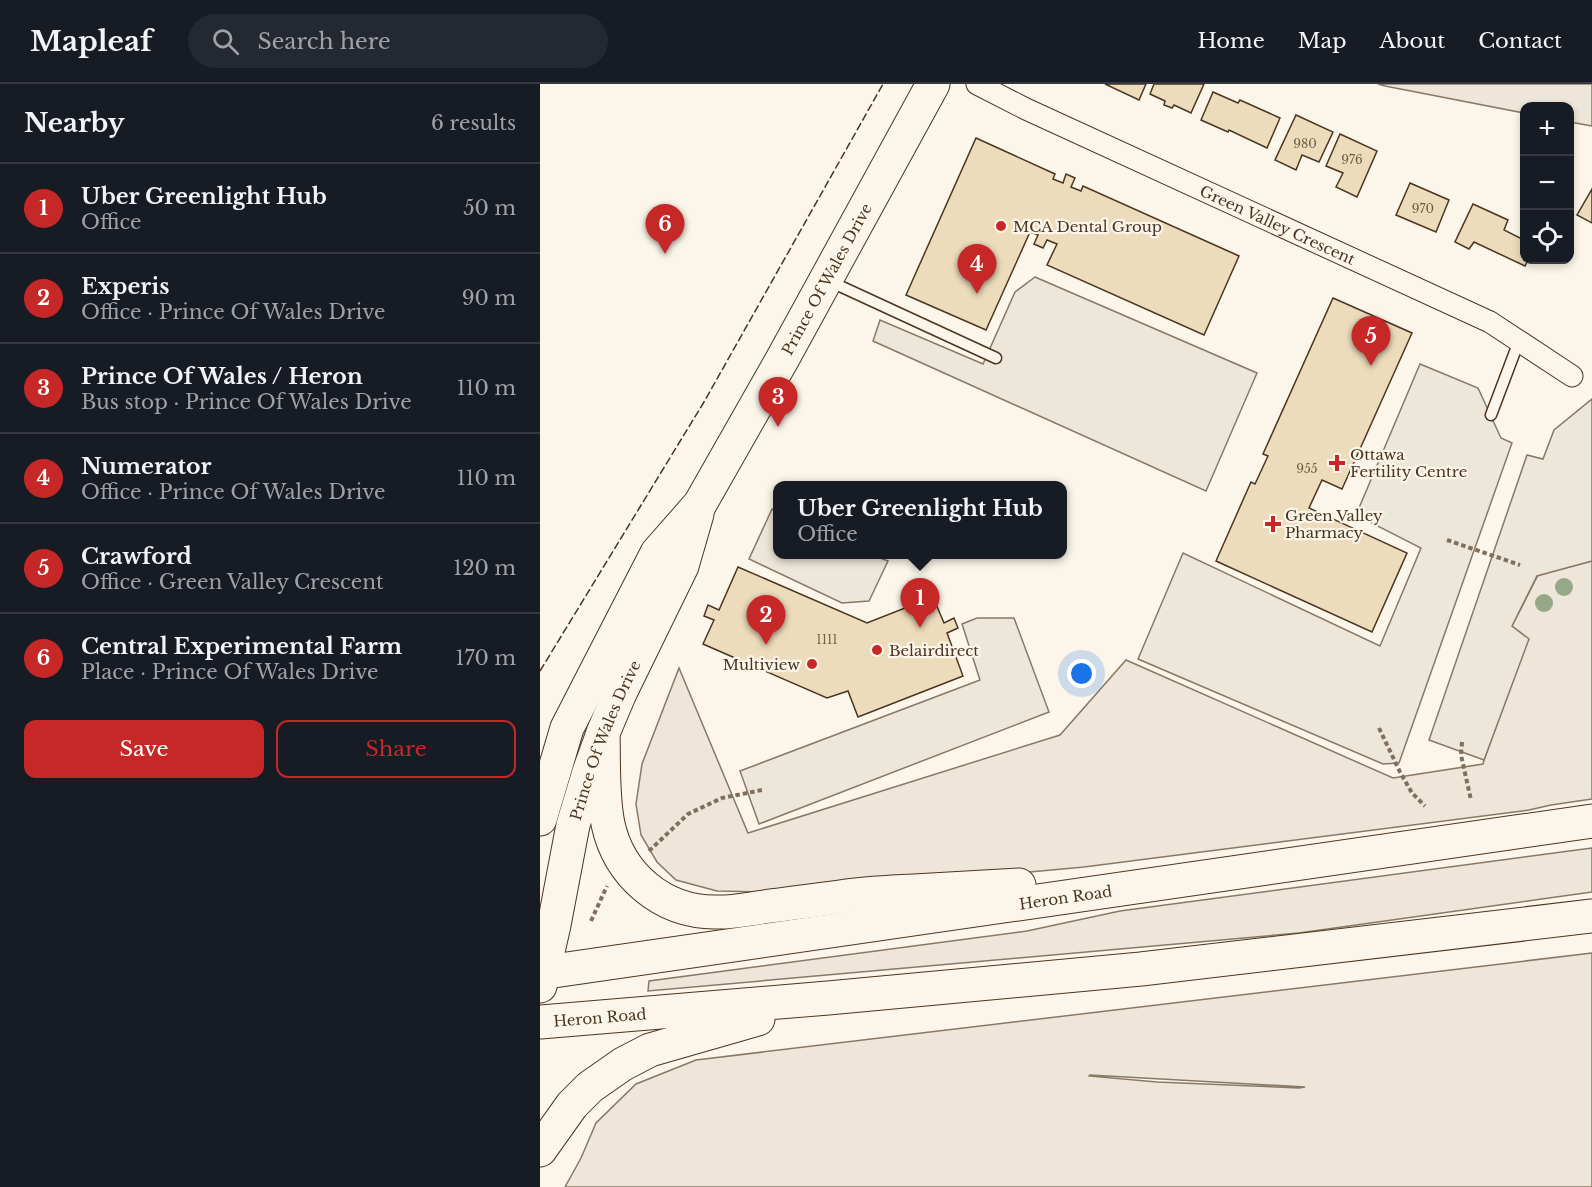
<!DOCTYPE html>
<html lang="en">
<head>
<meta charset="utf-8">
<style>
  body { margin:0; font-family:"Libre Baskerville",serif; background:#242831; color:#f1f3f6 }
  .controls { position:absolute; right:18px; top:18px; display:grid; overflow:hidden; border-radius:12px; box-shadow:0 3px 9px #0003 }
  .controls button { width:54px; height:54px; display:grid; place-items:center; padding:0; border:0; border-bottom:2px solid #363941; background:#171b24; color:#f1f3f6; font:30px sans-serif }
  .you { position:absolute; left:542px; top:590px; width:21px; height:21px; margin:-15px; border:4px solid #fff; border-radius:50%; background:#1a73e8; box-shadow:0 0 0 9px #1a73e833 }
  .badge { display:grid; place-items:center; width:39px; height:39px; border-radius:50%; background:#c62828; color:#fff; font-size:20px; font-weight:700 }
  .pin { position:absolute; translate:-50% -50px; filter:drop-shadow(0 2px 3px #0008) }
  .pin::after { content:''; position:absolute; top:32px; width:21px; height:18px; background:inherit; clip-path:polygon(0 0,100% 0,50% 100%) }
  .popup { position:absolute; left:233px; top:397px; width:294px; height:78px; box-sizing:border-box; display:grid; place-content:center; border-radius:12px; background:#171b24; filter:drop-shadow(0 2px 4px #0005); font-size:20px; white-space:nowrap; color:#9ea1a6 }
  .popup b { font-size:22px; color:#f1f3f6 }
  .popup::after { content:''; position:absolute; left:50%; top:100%; margin-left:-12px; border:12px solid transparent; border-top-color:#171b24 }
  .list { margin:0; padding:0; list-style:none }
  h2 { display:flex; justify-content:space-between; align-items:center; height:78px; margin:0; padding:0 24px; font-size:26px }
  h2 small { font-size:20px; font-weight:400; color:#9ea1a6 }
  .list li { display:grid; grid-template-columns:39px 1fr auto; gap:18px; align-items:center; box-sizing:border-box; height:90px; padding:0 24px; border-top:2px solid #363941 }
  .list b { display:block; font-size:22px; white-space:nowrap }
  .list p { margin:0; font-size:20px; white-space:nowrap; color:#9ea1a6 }
  .list em { font-size:20px; font-style:normal; color:#9ea1a6 }
  .actions { display:flex; gap:12px; padding:18px 24px }
  .actions a { flex:1; padding:14px 0; border:2px solid #c62828; border-radius:12px; text-align:center; font-size:21px; color:#c62828 }
  .actions .main { background:#c62828; color:#fff }
  .icon { flex:none; width:33px; height:33px; fill:none; stroke:currentColor; stroke-width:2; stroke-linecap:round; stroke-linejoin:round }
  .map { position:relative; flex:none; width:1052px; height:1103px; overflow:hidden }
  header { display:flex; align-items:center; gap:36px; box-sizing:border-box; height:84px; padding:0 30px; background:#171b24; border-bottom:2px solid #363941 }
  header strong { font-size:28px }
  nav { display:flex; gap:33px; margin-inline-start:auto; font-size:21px }
  .search { width:420px; height:54px; background:#242831; display:flex; align-items:center; gap:15px; box-sizing:border-box; padding:0 21px; border-radius:33px; color:#9ea1a6; font-size:22px }
  main { display:flex }
  aside { flex:1; background:#171b24 }
  .map>svg:first-child { display:block }
</style>
</head>
<body>
<header>
<strong>Mapleaf</strong>
<div class="search"><svg class="icon" aria-label="search" viewBox="0 0 24 24"><circle cx="10" cy="10" r="6"/><path d="M15 15l6 6"/></svg>Search here</div>
<nav><a>Home</a><a>Map</a><a>About</a><a>Contact</a></nav>
</header>
<main>
<aside>
<h2>Nearby<small>6 results</small></h2>
<ul class="list">
<li><span class="badge">1</span><div><b>Uber Greenlight Hub</b><p>Office</p></div><em>50 m</em></li>
<li><span class="badge">2</span><div><b>Experis</b><p>Office · Prince Of Wales Drive</p></div><em>90 m</em></li>
<li><span class="badge">3</span><div><b>Prince Of Wales / Heron</b><p>Bus stop · Prince Of Wales Drive</p></div><em>110 m</em></li>
<li><span class="badge">4</span><div><b>Numerator</b><p>Office · Prince Of Wales Drive</p></div><em>110 m</em></li>
<li><span class="badge">5</span><div><b>Crawford</b><p>Office · Green Valley Crescent</p></div><em>120 m</em></li>
<li><span class="badge">6</span><div><b>Central Experimental Farm</b><p>Place · Prince Of Wales Drive</p></div><em>170 m</em></li>
</ul>
<div class="actions"><a class="main">Save</a><a>Share</a></div>
</aside>
<div class="map">
<svg width="1052" height="1103" viewBox="0 0 1052 1103">
  <rect width="100%" height="100%" fill="#fbf6e9"/>
  <g fill="#ede6d9" stroke="#887966" stroke-width="1.5" fill-rule="evenodd">
    <path d="M838,0H1052V42L1030,38V22H984V29L845,2Z"/>
    <path d="M1052,477V715L1011,721L989,726L544,783L401,796L226,808L177,807L136,796L117,778L101,751L96,720L102,680L139,584L208,749L520,651L586,576L853,694L943,680L944,676L988,555L972,542L998,491Z"/>
    <path d="M1052,764V808L759,849L108,907L109,897L487,847L580,827Z"/>
    <path d="M1052,869V1103H25L41,1074L56,1039L96,1000L156,976ZM549,992L550,991L765,1003L759,1004L617,998Z"/>
  </g>
  <g fill="#ede7d9" stroke="#887966" stroke-width="1.5">
    <path d="M495,193L717,289L666,407L333,257L340,236L443,280L475,208Z"/>
    <path d="M880,280L938,304L961,354L972,359L859,679L843,680L598,575L643,469L840,562L881,464L816,431Z"/>
    <path d="M1052,315V477L997,492L972,542L989,555L944,676L889,656L987,371L1003,375L1014,346Z"/>
    <path d="M232,425L237,428L238,470L333,471L348,477L329,517L302,519L209,475Z"/>
    <path d="M437,534H474L509,628L219,740L200,687L440,596L422,540Z"/>
  </g>
  <g fill="#ecdcbc" stroke="#4a3520" stroke-width="1.5">
    <path d="M565,0H606L599,16Z"/>
    <path d="M614,0H664L651,29L634,21L632,24L624,21L625,17L610,10Z"/>
    <path d="M673,8L698,19L700,16L740,34L727,64L689,46L688,48L661,36Z"/>
    <path d="M756,31L793,48L779,78L762,71L756,86L735,76Z"/>
    <path d="M800,50L837,67L817,113L796,103L803,89L786,82Z"/>
    <path d="M436,54L515,90L513,95L523,99L526,90L535,94L531,103L541,107L543,102L699,172L664,251L507,181L517,160L507,156L503,164L494,160L498,151L490,148L446,246L366,211Z"/>
    <path d="M870,99L909,116L896,148L856,131Z"/>
    <path d="M1052,105V139L1037,131Z"/>
    <path d="M933,120L968,136L964,146L984,156V176H988L985,182L934,158L929,165L915,158Z"/>
    <path d="M793,214L872,249L802,405L782,396L769,424L867,469L832,548L676,477L711,398L715,400L728,372L723,370Z"/>
    <path d="M198,483L327,539L393,513L404,539L414,534L418,544L407,549L423,592L318,633L308,607L287,614L163,560L174,536L164,532L168,521L179,526Z"/>
  </g>
  <g fill="none" stroke-linecap="round" stroke-linejoin="round">
    <g stroke="#4a3520" stroke-width="13">
      <g id="lane">
        <path d="M289,197L456,274"/>
        <path d="M951,331L979,257"/>
      </g>
    </g>
    <g stroke="#4a3520" stroke-width="23">
      <g id="street">
        <path id="s1" d="M437,0L486,25L950,238L1032,292"/>
      </g>
    </g>
    <g stroke="#4a3520" stroke-width="35">
      <g id="primary">
        <path d="M63,649C64,679 62,711 68,740C79,791 122,828 175,828C191,829 208,825 224,823C252,819 279,816 306,812C328,809 351,808 374,807C409,805 444,803 479,801"/>
        <path id="s2" d="M0,735L27,644L117,469L160,420L243,274L393,0"/>
        <path id="s3" d="M0,889L1052,737"/>
        <path id="s4" d="M0,902L14,841L33,741L49,688L63,649L80,609L142,482L157,430"/>
        <path id="s5" d="M0,938L288,914L601,885L1052,832"/>
        <path d="M0,1066L32,1021L50,1003L83,980L110,966L218,935"/>
      </g>
    </g>
    <g stroke="#7f6f5c" stroke-width="4" stroke-dasharray="4.5 3" stroke-linecap="butt">
      <path d="M907,456L980,481"/>
      <path d="M839,644L860,688L872,709L885,722"/>
      <path d="M922,658L921,671L931,716"/>
      <path d="M109,767L148,730L182,714L222,706"/>
      <path d="M51,837L67,802"/>
    </g>
    <use href="#lane" stroke="#fbf6e9" stroke-width="10"/>
    <use href="#street" stroke="#fbf6e9" stroke-width="21"/>
    <use href="#primary" stroke="#fbf6e9" stroke-width="33"/>
    <path stroke="#4a3520" stroke-width="1.5" stroke-dasharray="8 3" stroke-linecap="butt" d="M0,587L164,318L343,0"/>
  </g>
  <g fill="#96a887">
    <circle cx="1024" cy="503" r="9"/>
    <circle cx="1004" cy="519" r="9"/>
  </g>
  <g fill="#c62828" stroke="#fbf6e9" stroke-width="2">
    <circle cx="461" cy="142" r="6"/>
    <path d="M794 370h6v6h6v6h-6v6h-6v-6h-6v-6h6z"/>
    <path d="M730 431h6v6h6v6h-6v6h-6v-6h-6v-6h6z"/>
    <circle cx="337" cy="566" r="6"/>
    <circle cx="272" cy="580" r="6"/>
  </g>
  <g text-anchor="middle" dominant-baseline="central" stroke-width="4.5" stroke-linejoin="round" paint-order="stroke">
    <g font-size="12" fill="#725f47">
      <text x="765" y="59">980</text>
      <text x="812" y="75">976</text>
      <text x="883" y="124">970</text>
      <text x="767" y="384">955</text>
      <text x="287" y="555">1111</text>
    </g>
    <g font-size="15" fill="#4a3520" stroke="#fbf6e9">
      <text stroke="none"><textPath href="#s1" startOffset="332">Green Valley Crescent</textPath></text>
      <text stroke="none"><textPath href="#s2" startOffset="615">Prince Of Wales Drive</textPath></text>
      <text stroke="none"><textPath href="#s4" startOffset="255">Prince Of Wales Drive</textPath></text>
      <text stroke="none"><textPath href="#s3" startOffset="531">Heron Road</textPath></text>
      <text stroke="none"><textPath href="#s5" startOffset="60">Heron Road</textPath></text>
    </g>
    <g font-size="15" fill="#4a3520" stroke="#fbf6e9" text-anchor="start">
      <text x="473" y="142">MCA Dental Group</text>
      <text x="810" y="370">Ottawa<tspan x="810" dy="17">Fertility Centre</tspan></text>
      <text x="745" y="431">Green Valley<tspan x="745" dy="17">Pharmacy</tspan></text>
      <text x="349" y="566">Belairdirect</text>
      <text x="260" y="580" text-anchor="end">Multiview</text>
    </g>
  </g>
</svg>
<div class="controls">
<button>+</button>
<button>−</button>
<button><svg class="icon" aria-label="locate" viewBox="0 0 24 24"><circle cx="12" cy="12" r="6"/><path d="M12 2v4M12 18v4M2 12h4M18 12h4"/></svg></button>
</div>
<div class="you"></div>
<div class="pin badge" style="left:380px;top:544px">1</div>
<div class="popup"><b>Uber Greenlight Hub</b>Office</div>
<div class="pin badge" style="left:226px;top:561px">2</div>
<div class="pin badge" style="left:238px;top:343px">3</div>
<div class="pin badge" style="left:437px;top:210px">4</div>
<div class="pin badge" style="left:831px;top:282px">5</div>
<div class="pin badge" style="left:125px;top:170px">6</div>
</div>
</main>
</body>
</html>
